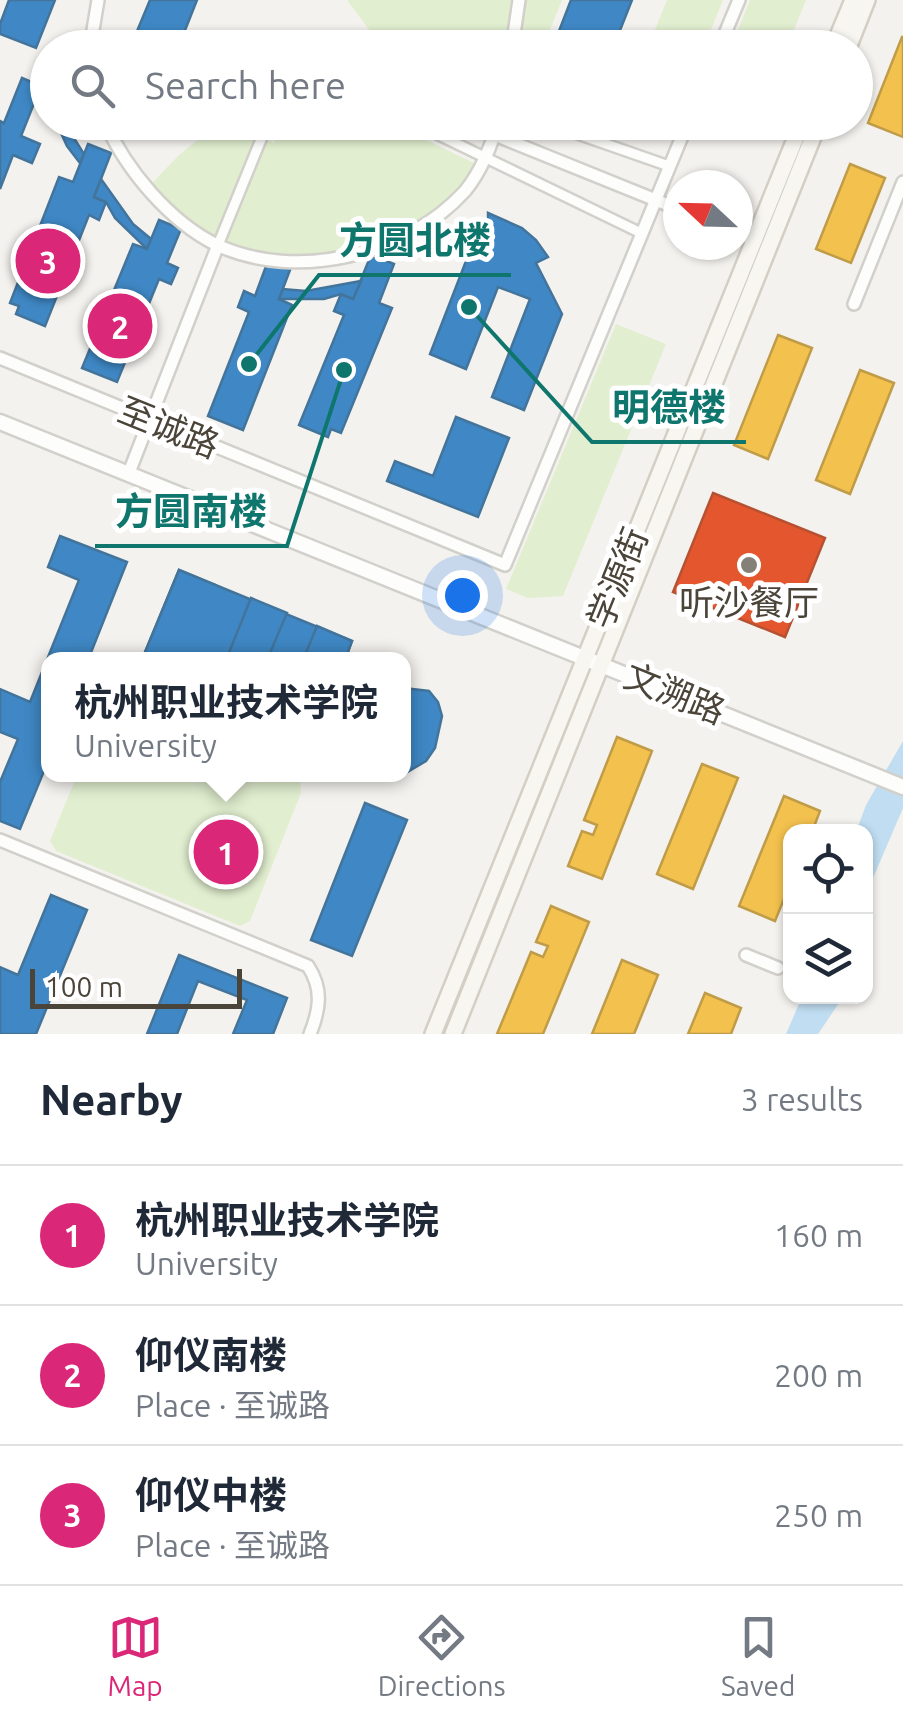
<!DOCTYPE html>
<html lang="en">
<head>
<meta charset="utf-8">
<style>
  body { margin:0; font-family:Ubuntu,"Noto Sans SC",sans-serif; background:#f2f2f3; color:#1f2937 }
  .controls { position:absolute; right:30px; bottom:30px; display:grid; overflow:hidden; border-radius:20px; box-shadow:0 2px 8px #0004 }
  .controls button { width:90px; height:90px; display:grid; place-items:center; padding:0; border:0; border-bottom:2px solid #e0e1e3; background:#fff; color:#1f2937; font:50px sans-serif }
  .compass { position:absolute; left:663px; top:170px; width:90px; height:90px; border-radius:50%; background:#fff; box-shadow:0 2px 8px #0004; rotate:292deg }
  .scale { position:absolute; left:30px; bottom:25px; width:212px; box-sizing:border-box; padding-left:10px; border:5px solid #4b4439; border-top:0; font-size:28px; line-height:35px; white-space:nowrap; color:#4b4439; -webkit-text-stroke:8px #fff; paint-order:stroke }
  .you { position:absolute; left:462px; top:595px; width:35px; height:35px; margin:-25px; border:8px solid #fff; border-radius:50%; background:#1a73e8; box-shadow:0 0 0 15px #1a73e833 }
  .badge { display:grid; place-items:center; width:65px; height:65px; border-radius:50%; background:#db2777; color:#fff; font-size:32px; font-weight:700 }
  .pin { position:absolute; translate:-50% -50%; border:5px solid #fff; box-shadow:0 2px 10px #0006 }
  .popup { position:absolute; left:41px; top:652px; width:370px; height:130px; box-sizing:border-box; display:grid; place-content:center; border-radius:20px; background:#fff; filter:drop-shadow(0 2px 8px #0005); font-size:32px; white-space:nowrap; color:#747a83 }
  .popup b { font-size:38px; color:#1f2937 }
  .popup::after { content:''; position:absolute; left:50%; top:100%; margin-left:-20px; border:20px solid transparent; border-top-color:#fff }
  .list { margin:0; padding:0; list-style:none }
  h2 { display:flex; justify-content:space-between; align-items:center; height:130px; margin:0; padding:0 40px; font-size:42px }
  h2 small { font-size:32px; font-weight:400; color:#747a83 }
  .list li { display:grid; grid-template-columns:65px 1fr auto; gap:30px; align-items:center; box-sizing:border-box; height:140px; padding:0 40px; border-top:2px solid #e0e1e3 }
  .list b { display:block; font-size:38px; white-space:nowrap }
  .list p { margin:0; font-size:32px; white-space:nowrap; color:#747a83 }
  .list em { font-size:32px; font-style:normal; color:#747a83 }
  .icon { flex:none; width:55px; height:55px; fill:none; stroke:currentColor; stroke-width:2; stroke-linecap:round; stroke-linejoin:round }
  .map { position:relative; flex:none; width:903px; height:1034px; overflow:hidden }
  .search { position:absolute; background:#fff; box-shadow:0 2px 8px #0004; left:30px; right:30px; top:30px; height:110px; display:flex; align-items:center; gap:25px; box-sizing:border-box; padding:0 35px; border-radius:55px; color:#747a83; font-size:38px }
  .sheet { height:550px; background:#fff }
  nav { display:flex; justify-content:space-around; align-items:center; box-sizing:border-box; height:140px; border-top:2px solid #e0e1e3; background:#fff; font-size:28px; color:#747a83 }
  nav a { display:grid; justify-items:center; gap:5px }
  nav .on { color:#db2777 }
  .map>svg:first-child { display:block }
</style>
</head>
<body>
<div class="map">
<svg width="903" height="1034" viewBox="0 0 903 1034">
  <rect width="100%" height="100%" fill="#f4f2ee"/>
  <g fill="#e1eecf">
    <path d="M347,0H562L549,32L574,47H370L371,32Z"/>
    <path d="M667,0H723L704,47H648Z"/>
    <path d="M750,0H806L787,47H731Z"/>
    <path d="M282,123H391L480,166L432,220L336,260H273L218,245L148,188C170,165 202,124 238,127C249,127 264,138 274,143Z"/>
    <path d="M616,324L666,344L563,596L528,598L506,589Z"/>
    <path d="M300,775L301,793L250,921L240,926L56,851L50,841L77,775Z"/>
  </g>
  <g fill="#c0ddf1">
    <path d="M903,741V808L870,885L866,933V832H856L866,805Z"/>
    <path d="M802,997V996L843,997L818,1034H786Z"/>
  </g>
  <g fill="#f2c14e" stroke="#c09c48" stroke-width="2.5">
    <path d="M902,37H903V137L868,123Z"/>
    <path d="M850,164L885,178L851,263L816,249Z"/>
    <path d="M778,335L812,348L768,459L734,445Z"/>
    <path d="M860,370L894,383L850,494L816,480Z"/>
    <path d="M617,737L652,751L602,879L568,866L582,831L593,835L597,825L584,820Z"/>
    <path d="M702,764L738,778L693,889L657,874Z"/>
    <path d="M784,796L820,811L812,832H790V884L775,921L739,906Z"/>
    <path d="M551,906L589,922L543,1034H497L531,952L543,957L548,946L536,942Z"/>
    <path d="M622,960L658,975L634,1034H592Z"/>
    <path d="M705,993L741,1008L731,1034H688Z"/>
  </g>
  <path fill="#e4572e" stroke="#b65131" stroke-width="2.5" d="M713,493L825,538L785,637L673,592Z"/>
  <g fill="#3f88c5" stroke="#43749b" stroke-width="2.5">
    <path d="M9,0H55L36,48L0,34V24Z"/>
    <path d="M150,0H197L178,48H130Z"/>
    <path d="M571,0H632L613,48H600L559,31Z"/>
    <path d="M22,78L41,86L21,136L40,144L32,163L13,155L0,189V121L4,123Z"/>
    <path d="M56,122H64L84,154L80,163L67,146Z"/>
    <path d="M88,144L111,153L94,197L106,202L99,220L89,215L45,326L16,314L19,306L10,303L59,177L73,182Z"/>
    <path d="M101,179L133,224L151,239L147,249L115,218L106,202L94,197Z"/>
    <path d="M488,213L522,228L536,240L548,257L536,263L562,314L524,410L492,397L530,299L498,287L466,369L430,354L473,243L469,231L488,229Z"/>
    <path d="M159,220L181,229L167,263L178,268L171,284L159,279L117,382L82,368L133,244L147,249Z"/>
    <path d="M371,255L394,264L379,303L392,308L341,433L331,429L328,437L299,425L344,315L334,311L341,294L353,299Z"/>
    <path d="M268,261L290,270L279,299L292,305L243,430L208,416L249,312L238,307L244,291L255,296Z"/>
    <path d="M361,281L353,299L341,294L324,299H279L283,289L306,291Z"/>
    <path d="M456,417L509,438L478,517L387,481L395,461L433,476Z"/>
    <path d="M60,536L127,562L88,660H49V759L20,829L0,821V782L18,739L0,732V689L30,702L79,580L48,567Z"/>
    <path d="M179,570L215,585L184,660H148L143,657Z"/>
    <path d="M179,570L352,641L345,660L143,657Z"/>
    <path d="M251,598L287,613L267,660H226Z"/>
    <path d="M317,626L352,641L345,660H303Z"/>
    <path d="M404,688L429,691L438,702L442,716L435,748L426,761L404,774Z"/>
    <path d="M365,803L407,820L352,956L311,940Z"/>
    <path d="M51,895L87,910L36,1034H0V967L18,975Z"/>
    <path d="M179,955L287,998L273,1034H233L247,1000L198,981L177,1034H147Z"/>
  </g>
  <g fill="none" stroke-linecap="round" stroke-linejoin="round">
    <g stroke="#d2d0cb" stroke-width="14">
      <g id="pedestrian">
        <path d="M412,122L641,233"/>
        <path d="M543,122L669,166"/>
        <path d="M218,245L262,137"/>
      </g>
    </g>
    <g stroke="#d2d0cb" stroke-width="16">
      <g id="minor">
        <path d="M90,48L98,0"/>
        <path d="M512,48L519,0"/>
        <path d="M719,48L739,0"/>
        <path d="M105,122C126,170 170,222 217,245C297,282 407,255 465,191C480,173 492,145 498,122"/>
        <path d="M495,135L678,209"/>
        <path d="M738,233L754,239"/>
        <path d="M854,304L903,182"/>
        <path d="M0,358L505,565L688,122"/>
        <path d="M128,475L218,245"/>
        <path d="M0,840L308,966C323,989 320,1009 310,1034"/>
        <path d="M746,955L778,968"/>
      </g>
    </g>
    <g stroke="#d2d0cb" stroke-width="19">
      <path id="tertiary" d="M0,422L903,787"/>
    </g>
    <g stroke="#d3cfc5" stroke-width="20">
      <g id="secondary">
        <path d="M833,48L853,0"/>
        <path d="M848,48L867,0"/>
        <path d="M433,1034L802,122"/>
        <path d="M453,1034L819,122"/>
      </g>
    </g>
    <use href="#pedestrian" stroke="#fdfdfc" stroke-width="9"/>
    <use href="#minor" stroke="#fdfdfc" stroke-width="11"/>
    <use href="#tertiary" stroke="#fdfdfc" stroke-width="14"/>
    <use href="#secondary" stroke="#f7f6f1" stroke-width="15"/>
  </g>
  <circle fill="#868178" stroke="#fff" stroke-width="4" cx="749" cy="565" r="10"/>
  <g text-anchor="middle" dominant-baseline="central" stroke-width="10" stroke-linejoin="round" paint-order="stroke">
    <g font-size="35" fill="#4b4439" stroke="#fff">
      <text transform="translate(169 427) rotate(22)">至诚路</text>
      <text transform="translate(617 578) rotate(-68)">学源街</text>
      <text transform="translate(675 693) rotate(22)">文溯路</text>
    </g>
    <g font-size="35" fill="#4b4439" stroke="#fff">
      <text x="749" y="602">听沙餐厅</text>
    </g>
  </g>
  <path fill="none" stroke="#0f766e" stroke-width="4" d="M249 364L319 275H511M469 307L592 442H746M344 370L287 546H95"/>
  <g fill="#0f766e" stroke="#fff" stroke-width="4">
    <circle cx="249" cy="364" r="10"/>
    <circle cx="469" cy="307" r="10"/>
    <circle cx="344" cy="370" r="10"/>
  </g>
  <g font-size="38" text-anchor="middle" font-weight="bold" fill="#0f766e" stroke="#fff" stroke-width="10" stroke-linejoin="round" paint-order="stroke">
    <text x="415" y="254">方圆北楼</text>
    <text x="669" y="421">明德楼</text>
    <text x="191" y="525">方圆南楼</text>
  </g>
</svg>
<div class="controls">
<button><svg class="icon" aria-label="locate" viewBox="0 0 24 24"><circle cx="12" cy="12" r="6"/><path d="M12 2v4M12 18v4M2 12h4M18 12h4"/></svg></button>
<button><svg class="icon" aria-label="layers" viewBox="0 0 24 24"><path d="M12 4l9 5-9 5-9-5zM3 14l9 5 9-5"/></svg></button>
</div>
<svg class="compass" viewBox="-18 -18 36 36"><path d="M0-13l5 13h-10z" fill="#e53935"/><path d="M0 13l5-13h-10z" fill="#747a83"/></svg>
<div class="scale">100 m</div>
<div class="you"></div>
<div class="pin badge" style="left:226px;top:852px">1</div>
<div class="popup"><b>杭州职业技术学院</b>University</div>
<div class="pin badge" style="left:120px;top:326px">2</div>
<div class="pin badge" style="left:48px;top:261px">3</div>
<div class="search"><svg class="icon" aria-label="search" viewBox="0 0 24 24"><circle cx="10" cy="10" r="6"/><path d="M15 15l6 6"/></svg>Search here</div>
</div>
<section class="sheet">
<h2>Nearby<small>3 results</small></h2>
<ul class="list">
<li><span class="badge">1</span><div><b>杭州职业技术学院</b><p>University</p></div><em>160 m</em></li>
<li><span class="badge">2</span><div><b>仰仪南楼</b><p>Place · 至诚路</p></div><em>200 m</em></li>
<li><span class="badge">3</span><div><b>仰仪中楼</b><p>Place · 至诚路</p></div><em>250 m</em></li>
</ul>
</section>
<nav>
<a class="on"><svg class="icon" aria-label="map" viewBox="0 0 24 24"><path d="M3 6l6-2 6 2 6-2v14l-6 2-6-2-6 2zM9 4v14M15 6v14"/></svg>Map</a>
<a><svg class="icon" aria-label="directions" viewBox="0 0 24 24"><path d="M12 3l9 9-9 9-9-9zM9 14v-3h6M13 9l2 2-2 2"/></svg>Directions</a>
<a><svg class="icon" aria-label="saved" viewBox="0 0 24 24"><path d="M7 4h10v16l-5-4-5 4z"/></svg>Saved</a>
</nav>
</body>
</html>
